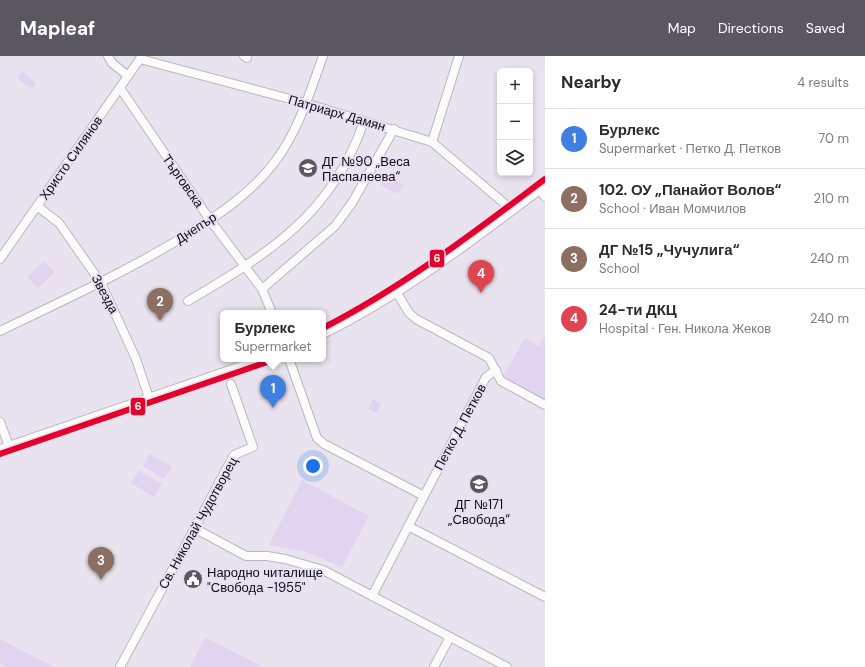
<!DOCTYPE html>
<html lang="en">
<head>
<meta charset="utf-8">
<style>
  body { margin:0; font-family:"DM Sans",sans-serif; background:#f2f2f3; color:#2b2b33 }
  .controls { position:absolute; right:12px; top:12px; display:grid; overflow:hidden; border-radius:6px; box-shadow:0 2px 6px #0003 }
  .controls button { width:36px; height:36px; display:grid; place-items:center; padding:0; border:0; border-bottom:1px solid #e1e1e2; background:#fff; color:#2b2b33; font:20px sans-serif }
  .you { position:absolute; left:313px; top:410px; width:14px; height:14px; margin:-10px; border:3px solid #fff; border-radius:50%; background:#1a73e8; box-shadow:0 0 0 6px #1a73e833 }
  .badge { display:grid; place-items:center; width:26px; height:26px; border-radius:50%; background:#5b5760; color:#fff; font-size:13px; font-weight:700 }
  .pin { position:absolute; translate:-50% -33px; filter:drop-shadow(0 1px 2px #0008) }
  .pin::after { content:''; position:absolute; top:21px; width:14px; height:12px; background:inherit; clip-path:polygon(0 0,100% 0,50% 100%) }
  .popup { position:absolute; left:220px; top:254px; width:106px; height:52px; box-sizing:border-box; display:grid; place-content:center; border-radius:6px; background:#fff; filter:drop-shadow(0 1px 3px #0005); font-size:13px; white-space:nowrap; color:#7c7c81 }
  .popup b { font-size:15px; color:#2b2b33 }
  .popup::after { content:''; position:absolute; left:50%; top:100%; margin-left:-8px; border:8px solid transparent; border-top-color:#fff }
  .list { margin:0; padding:0; list-style:none }
  h2 { display:flex; justify-content:space-between; align-items:center; height:52px; margin:0; padding:0 16px; font-size:17px }
  h2 small { font-size:13px; font-weight:400; color:#7c7c81 }
  .list li { display:grid; grid-template-columns:26px 1fr auto; gap:12px; align-items:center; box-sizing:border-box; height:60px; padding:0 16px; border-top:1px solid #e1e1e2 }
  .list b { display:block; font-size:15px; white-space:nowrap }
  .list p { margin:0; font-size:13px; white-space:nowrap; color:#7c7c81 }
  .list em { font-size:13px; font-style:normal; color:#7c7c81 }
  .icon { flex:none; width:22px; height:22px; fill:none; stroke:currentColor; stroke-width:2; stroke-linecap:round; stroke-linejoin:round }
  .map { position:relative; flex:none; width:545px; height:611px; overflow:hidden }
  header { display:flex; align-items:center; gap:24px; box-sizing:border-box; height:56px; padding:0 20px; background:#5b5760; color:#fff }
  header strong { font-size:19px }
  nav { display:flex; gap:22px; margin-inline-start:auto; font-size:14px }
  main { display:flex }
  aside { flex:1; background:#fff }
  .map>svg:first-child { display:block }
</style>
</head>
<body>
<header>
<strong>Mapleaf</strong>
<nav><a>Map</a><a>Directions</a><a>Saved</a></nav>
</header>
<main>
<div class="map">
<svg width="545" height="611" viewBox="0 0 545 611">
  <rect width="100%" height="100%" fill="#e8e3ee"/>
  <g fill="#e0d4f0">
    <path d="M22,15L36,27L31,33L17,22Z"/>
    <path d="M386,118L404,129L398,138L380,129Z"/>
    <path d="M44,205L55,216L38,232L27,221Z"/>
    <path d="M545,280V344L503,321L525,282L539,290Z"/>
    <path d="M373,343L381,347L377,357L368,353Z"/>
    <path d="M150,398L172,411L164,423L143,410Z"/>
    <path d="M139,414L162,428L154,441L131,427Z"/>
    <path d="M302,424L369,460L342,511L303,495L269,489Z"/>
    <path d="M205,581L263,611H190Z"/>
    <path d="M0,583L54,611H6L0,608Z"/>
  </g>
  <g fill="none" stroke-linecap="round" stroke-linejoin="round">
    <g stroke="#bab7bf" stroke-width="10">
      <g id="minor">
        <path d="M108,0L112,7L128,20"/>
        <path d="M244,0L247,2"/>
        <path d="M140,3L305,47L432,86L505,148L510,156"/>
        <path d="M120,32L210,164L262,233L272,257"/>
        <path d="M432,86L459,0"/>
        <path d="M540,134L545,141"/>
        <path d="M37,150L59,167L101,227L136,303L149,342"/>
        <path d="M0,203L142,0"/>
        <path d="M262,233L335,170L352,147L394,73"/>
        <path d="M397,237L409,257L416,263L489,302L501,325L545,349"/>
        <path d="M188,245C268,198 333,158 364,65"/>
        <path d="M0,275C64,244 128,215 188,178C220,158 251,137 274,107C298,76 310,36 323,0"/>
        <path d="M323,278C404,238 474,183 545,130"/>
        <path d="M289,303L317,382L324,388L424,440"/>
        <path d="M0,366L9,390"/>
        <path d="M0,393L262,303"/>
        <path d="M408,470L545,541"/>
        <path d="M194,472L246,500H267L285,503L323,514L507,611"/>
        <path d="M372,540L486,321L496,314"/>
        <path d="M120,611L234,399L253,391L231,328"/>
        <path d="M434,611L450,581"/>
      </g>
    </g>
    <use href="#minor" stroke="#fcfbfc" stroke-width="8"/>
    <g stroke="#e7dff2" stroke-width="9">
      <g id="tram-1">
        <path d="M323,272C403,231 473,177 545,123"/>
        <path d="M0,398L276,303"/>
      </g>
    </g>
    <use href="#tram-1" stroke="#e4002b" stroke-width="6"/>
  </g>
  <defs>
    <g id="school-disc" transform="scale(1)"><circle r="9.5" fill="#5b5760" stroke="#e7dff2"/><path d="M0-5L7-2L0 1L-7-2ZM-4 1L0 2.5L4 1V4Q0 6-4 4Z" fill="#fff"/></g>
    <g id="civic-disc" transform="scale(1)"><circle r="9.5" fill="#5b5760" stroke="#e7dff2"/><path d="M-.6-6.5H3V-4.5H.6V-3L4-1V1h2V6H-6V1h2V-1L-.6-3ZM-1.2 2.5V6h2.4V2.5Z" fill="#fff"/></g>
  </defs>
  <g fill-rule="evenodd">
    <use href="#school-disc" x="308" y="112"/>
    <use href="#school-disc" x="479" y="428"/>
    <use href="#civic-disc" x="193" y="523"/>
  </g>
  <g text-anchor="middle" dominant-baseline="central" stroke-width="4" stroke-linejoin="round" paint-order="stroke">
    <g font-size="13" fill="#0f0c13" stroke="#e7dff2">
      <text transform="translate(337 57) rotate(16)">Патриарх Дамян</text>
      <text transform="translate(71 102) rotate(-55)">Христо Силянов</text>
      <text transform="translate(183 125) rotate(55)">Търговска</text>
      <text transform="translate(196 172) rotate(-33)">Днепър</text>
      <text transform="translate(105 238) rotate(62)">Звезда</text>
      <text transform="translate(460 371) rotate(-62)">Петко Д. Петков</text>
      <text transform="translate(198 467) rotate(-61)">Св. Николай Чудотворец</text>
    </g>
    <g font-size="13" fill="#0f0c13" stroke="#e7dff2" text-anchor="start">
      <text x="322" y="105">ДГ №90 „Веса<tspan x="322" dy="15">Паспалеева“</tspan></text>
      <text x="479" y="448" text-anchor="middle">ДГ №171<tspan x="479" dy="15">„Свобода“</tspan></text>
      <text x="207" y="516">Народно читалище<tspan x="207" dy="15">"Свобода -1955"</tspan></text>
    </g>
  </g>
  <g stroke="#e7dff2" stroke-width="1.5">
    <rect x="429" y="193" width="16" height="19" rx="4" fill="#e4002b"/>
    <rect x="130" y="341" width="16" height="19" rx="4" fill="#e4002b"/>
  </g>
  <g font-size="11" text-anchor="middle" font-weight="bold" fill="#fff">
    <text x="437" y="206">6</text>
    <text x="138" y="354">6</text>
  </g>
</svg>
<div class="controls">
<button>+</button>
<button>−</button>
<button><svg class="icon" aria-label="layers" viewBox="0 0 24 24"><path d="M12 4l9 5-9 5-9-5zM3 14l9 5 9-5"/></svg></button>
</div>
<div class="you"></div>
<div class="pin badge" style="left:273px;top:352px;background:#3f7fe0">1</div>
<div class="popup"><b>Бурлекс</b>Supermarket</div>
<div class="pin badge" style="left:160px;top:265px;background:#8d6e63">2</div>
<div class="pin badge" style="left:101px;top:524px;background:#8d6e63">3</div>
<div class="pin badge" style="left:481px;top:237px;background:#e0444e">4</div>
</div>
<aside>
<h2>Nearby<small>4 results</small></h2>
<ul class="list">
<li><span class="badge" style="background:#3f7fe0">1</span><div><b>Бурлекс</b><p>Supermarket · Петко Д. Петков</p></div><em>70 m</em></li>
<li><span class="badge" style="background:#8d6e63">2</span><div><b>102. ОУ „Панайот Волов“</b><p>School · Иван Момчилов</p></div><em>210 m</em></li>
<li><span class="badge" style="background:#8d6e63">3</span><div><b>ДГ №15 „Чучулига“</b><p>School</p></div><em>240 m</em></li>
<li><span class="badge" style="background:#e0444e">4</span><div><b>24-ти ДКЦ</b><p>Hospital · Ген. Никола Жеков</p></div><em>240 m</em></li>
</ul>
</aside>
</main>
</body>
</html>
